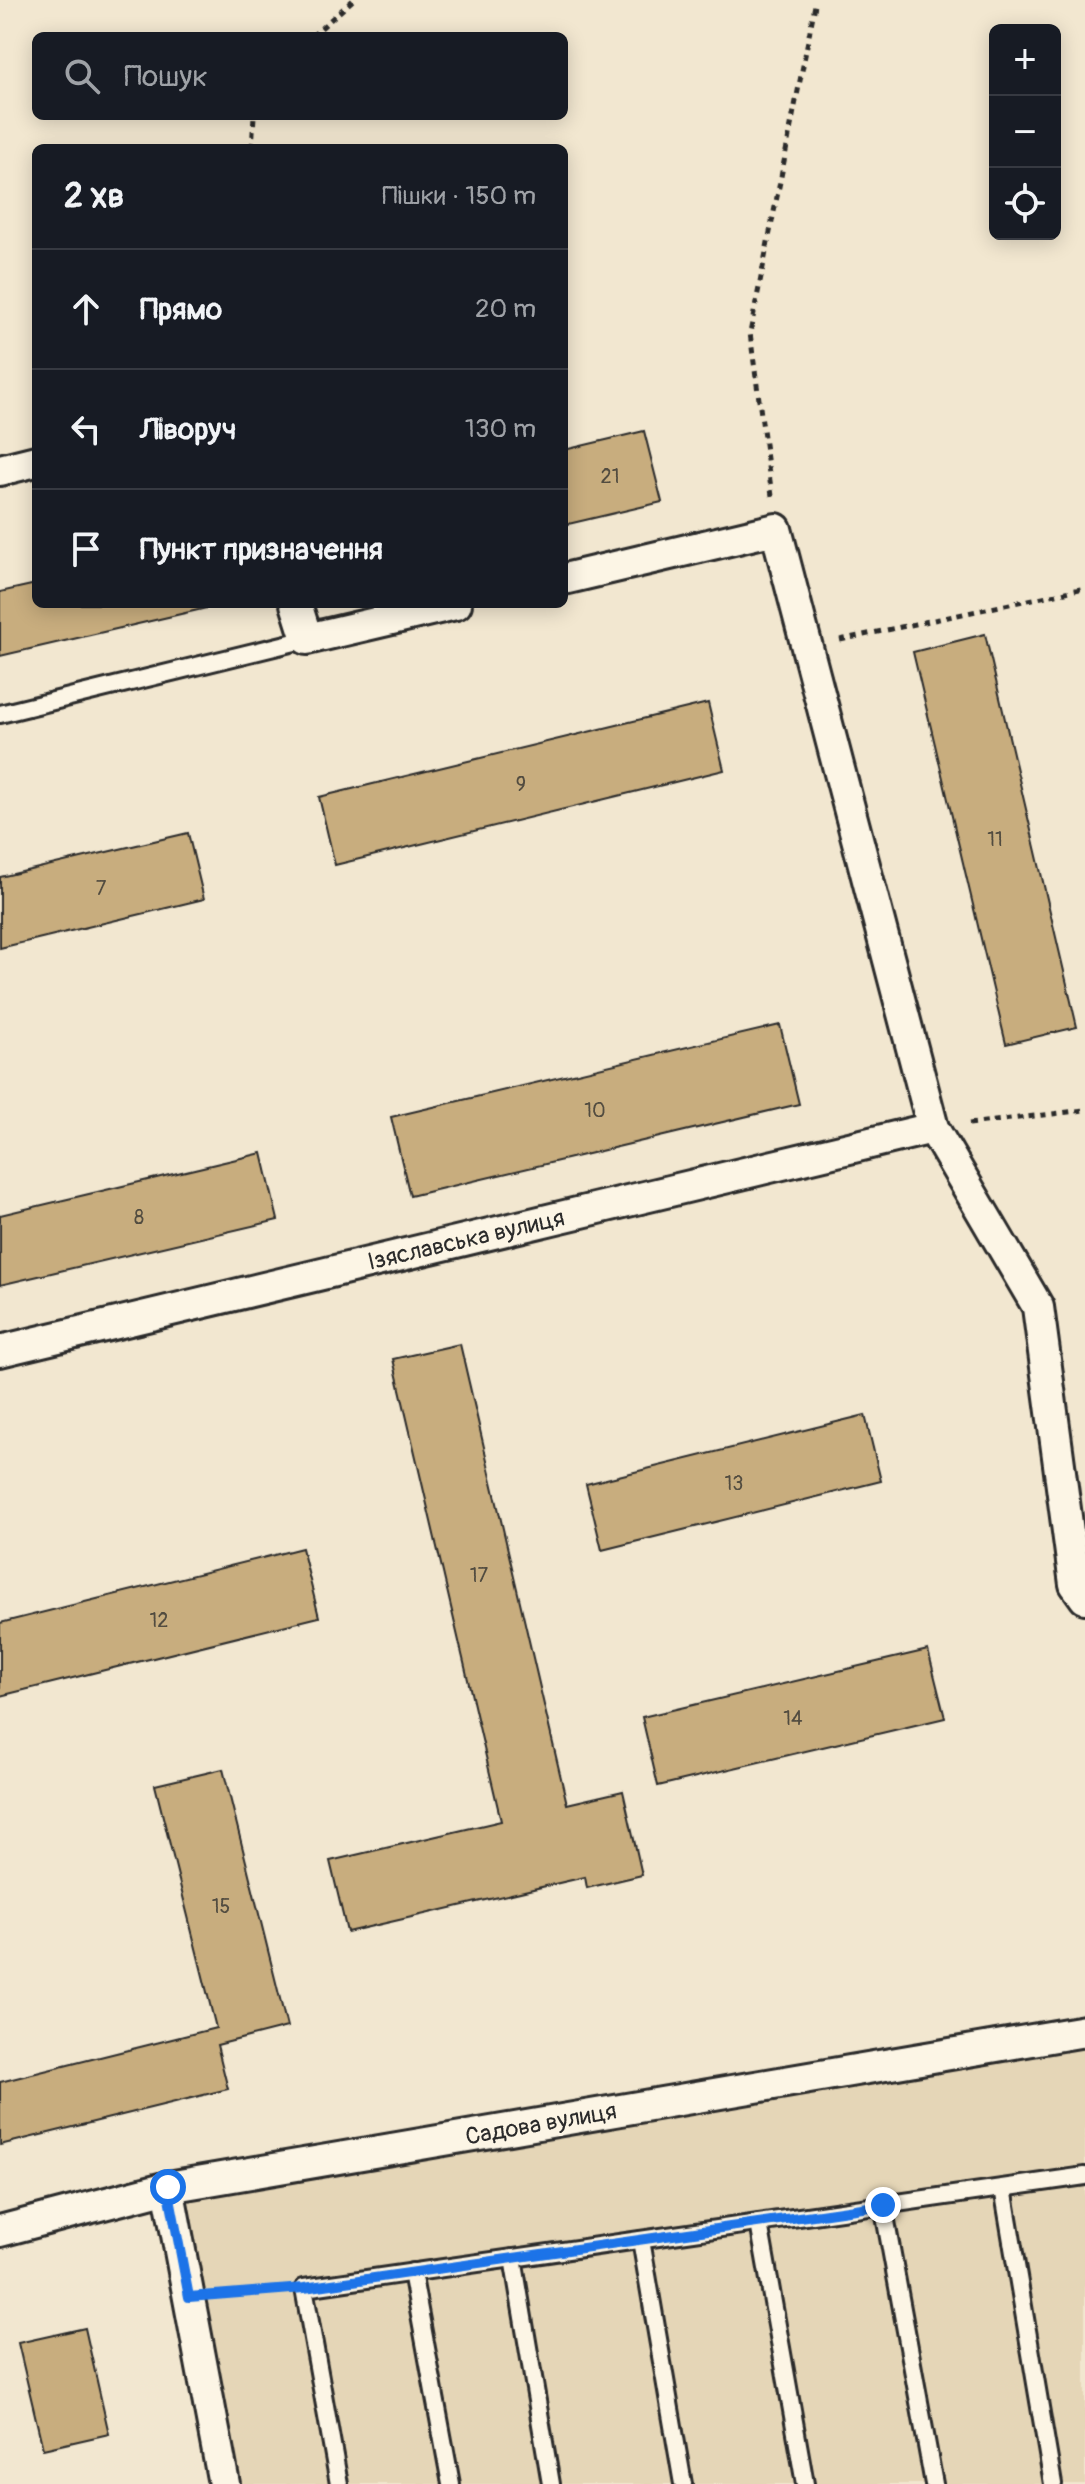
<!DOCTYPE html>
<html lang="uk">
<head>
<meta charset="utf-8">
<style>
  body { margin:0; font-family:Pangolin,sans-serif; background:#242831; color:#f1f3f6 }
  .controls { position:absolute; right:24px; top:24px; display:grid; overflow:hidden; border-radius:12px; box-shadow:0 4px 20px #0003 }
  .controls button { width:72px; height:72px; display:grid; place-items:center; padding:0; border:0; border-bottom:2px solid #363941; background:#171b24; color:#f1f3f6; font:40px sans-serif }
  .stop { position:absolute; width:24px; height:24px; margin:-18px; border:6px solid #1a73e8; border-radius:50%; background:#fff }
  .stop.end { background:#1a73e8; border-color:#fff; box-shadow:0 2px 8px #0008 }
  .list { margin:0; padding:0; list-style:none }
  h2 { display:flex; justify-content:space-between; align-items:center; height:104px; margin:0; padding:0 32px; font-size:34px }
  h2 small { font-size:26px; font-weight:400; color:#9ea1a6 }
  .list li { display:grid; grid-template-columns:52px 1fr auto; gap:24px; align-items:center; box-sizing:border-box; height:120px; padding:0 32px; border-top:2px solid #363941 }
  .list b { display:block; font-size:30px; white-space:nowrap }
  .list em { font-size:26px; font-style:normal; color:#9ea1a6 }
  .icon { flex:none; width:44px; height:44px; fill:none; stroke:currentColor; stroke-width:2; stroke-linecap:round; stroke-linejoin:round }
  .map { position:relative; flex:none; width:1085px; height:2484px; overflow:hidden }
  .search { position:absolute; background:#171b24; box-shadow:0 4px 20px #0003; left:32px; top:32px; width:536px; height:88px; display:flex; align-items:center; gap:20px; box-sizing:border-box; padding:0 28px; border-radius:12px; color:#9ea1a6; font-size:30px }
  .panel { position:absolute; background:#171b24; box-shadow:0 4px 20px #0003; left:32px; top:144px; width:536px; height:464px; border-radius:12px }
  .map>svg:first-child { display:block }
</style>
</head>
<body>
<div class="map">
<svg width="1085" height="2484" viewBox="0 0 1085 2484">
  <rect width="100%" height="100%" fill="#f2e7d0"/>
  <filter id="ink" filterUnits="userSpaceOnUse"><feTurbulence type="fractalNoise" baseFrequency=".0125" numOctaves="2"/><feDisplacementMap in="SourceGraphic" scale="16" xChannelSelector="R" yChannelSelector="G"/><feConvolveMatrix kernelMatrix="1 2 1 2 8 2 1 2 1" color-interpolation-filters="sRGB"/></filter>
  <g filter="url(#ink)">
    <path fill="#e5d6b7" d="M1085,2031V2484H224L168,2187Z"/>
    <g fill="#c8ad7e" stroke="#2b2b2b" stroke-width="2">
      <path d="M644,431L662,502L564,525V450Z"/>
      <path d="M36,584V604H224L0,656V592Z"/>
      <path d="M985,634L1077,1027L1006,1044L913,652Z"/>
      <path d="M708,703L724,770L335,865L319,797Z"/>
      <path d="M188,833L204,899L0,948V877Z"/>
      <path d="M780,1025L799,1104L410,1196L391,1117Z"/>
      <path d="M262,1153L278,1220L0,1285V1215Z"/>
      <path d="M460,1344L567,1804L623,1791L642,1875L587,1888L585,1877L347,1932L330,1861L501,1821L393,1359Z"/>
      <path d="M865,1415L881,1481L602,1550L586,1484Z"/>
      <path d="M302,1548L319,1617L0,1696V1623Z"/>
      <path d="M928,1650L945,1718L658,1786L642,1717Z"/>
      <path d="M223,1769L287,2027L217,2045L228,2089L0,2145V2082L216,2028L155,1785Z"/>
      <path d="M85,2328L109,2434L43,2449L18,2343Z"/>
    </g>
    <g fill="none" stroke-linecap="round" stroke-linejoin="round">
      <g stroke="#2b2b2b" stroke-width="22">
        <g id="service">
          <path d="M0,714L307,639"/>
          <path d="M1003,2188L1053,2484"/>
          <path d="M883,2205L934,2484"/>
          <path d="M759,2223L805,2484"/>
          <path d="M641,2240L683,2484"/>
          <path d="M513,2258L551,2484"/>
          <path d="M412,2272L451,2484"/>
          <path d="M339,2484L304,2288L1085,2176"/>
        </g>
      </g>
      <g stroke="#2b2b2b" stroke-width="36">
        <g id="minor">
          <path d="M0,470L36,461"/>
          <path d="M564,579L776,529L933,1128L1038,1307L1075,1584L1085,1598"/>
          <path d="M296,604L307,639L456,604"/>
          <path d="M0,1351L933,1128"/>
          <path d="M168,2187L224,2484"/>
          <path d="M0,2231L168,2187L1085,2031"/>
        </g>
      </g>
      <g stroke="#2b2b2b" stroke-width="5" stroke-dasharray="6 6" stroke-linecap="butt">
        <path d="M312,36L353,0"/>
        <path d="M252,148L254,116"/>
        <path d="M772,496L750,333L816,0"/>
        <path d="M840,640L1085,588"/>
        <path d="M969,1124L1085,1110"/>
        <path d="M222,2295L280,2290"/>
      </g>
      <use href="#service" stroke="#fcf5e5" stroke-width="16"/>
      <use href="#minor" stroke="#fcf5e5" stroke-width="30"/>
    </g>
  </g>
  <g fill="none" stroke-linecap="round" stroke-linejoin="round" filter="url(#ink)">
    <path stroke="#1a73e8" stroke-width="10" d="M168,2187L189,2297L304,2288L883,2205"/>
  </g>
  <g text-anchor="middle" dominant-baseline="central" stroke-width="6" stroke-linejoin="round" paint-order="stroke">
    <g font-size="20" fill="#524c40">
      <text x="610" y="476">21</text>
      <text x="521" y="784">9</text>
      <text x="995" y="839">11</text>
      <text x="101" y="888">7</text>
      <text x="595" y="1110">10</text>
      <text x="139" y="1217">8</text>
      <text x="734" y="1483">13</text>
      <text x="479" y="1575">17</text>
      <text x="159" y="1620">12</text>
      <text x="793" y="1718">14</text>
      <text x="221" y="1906">15</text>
    </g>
    <g font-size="24" fill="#2b2b2b" stroke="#fcf5e5">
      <text transform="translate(466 1240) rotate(-13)">Ізяславська вулиця</text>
      <text transform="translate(541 2124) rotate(-10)">Садова вулиця</text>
    </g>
  </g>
</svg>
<div class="controls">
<button>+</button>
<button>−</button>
<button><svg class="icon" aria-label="locate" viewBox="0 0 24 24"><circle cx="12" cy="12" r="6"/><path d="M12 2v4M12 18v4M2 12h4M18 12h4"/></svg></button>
</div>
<div class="stop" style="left:168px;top:2187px"></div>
<div class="stop end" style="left:883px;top:2205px"></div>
<div class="search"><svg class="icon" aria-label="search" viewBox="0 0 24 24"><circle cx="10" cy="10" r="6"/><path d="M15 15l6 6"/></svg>Пошук</div>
<section class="panel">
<h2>2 хв<small>Пішки · 150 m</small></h2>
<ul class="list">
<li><svg class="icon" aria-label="ahead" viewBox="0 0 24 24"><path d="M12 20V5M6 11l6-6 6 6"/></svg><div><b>Прямо</b></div><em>20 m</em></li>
<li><svg class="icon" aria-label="left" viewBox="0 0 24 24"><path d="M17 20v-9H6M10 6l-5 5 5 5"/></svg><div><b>Ліворуч</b></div><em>130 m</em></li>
<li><svg class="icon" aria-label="arrive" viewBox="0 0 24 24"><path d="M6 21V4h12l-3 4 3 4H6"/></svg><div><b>Пункт призначення</b></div></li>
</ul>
</section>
</div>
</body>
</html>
